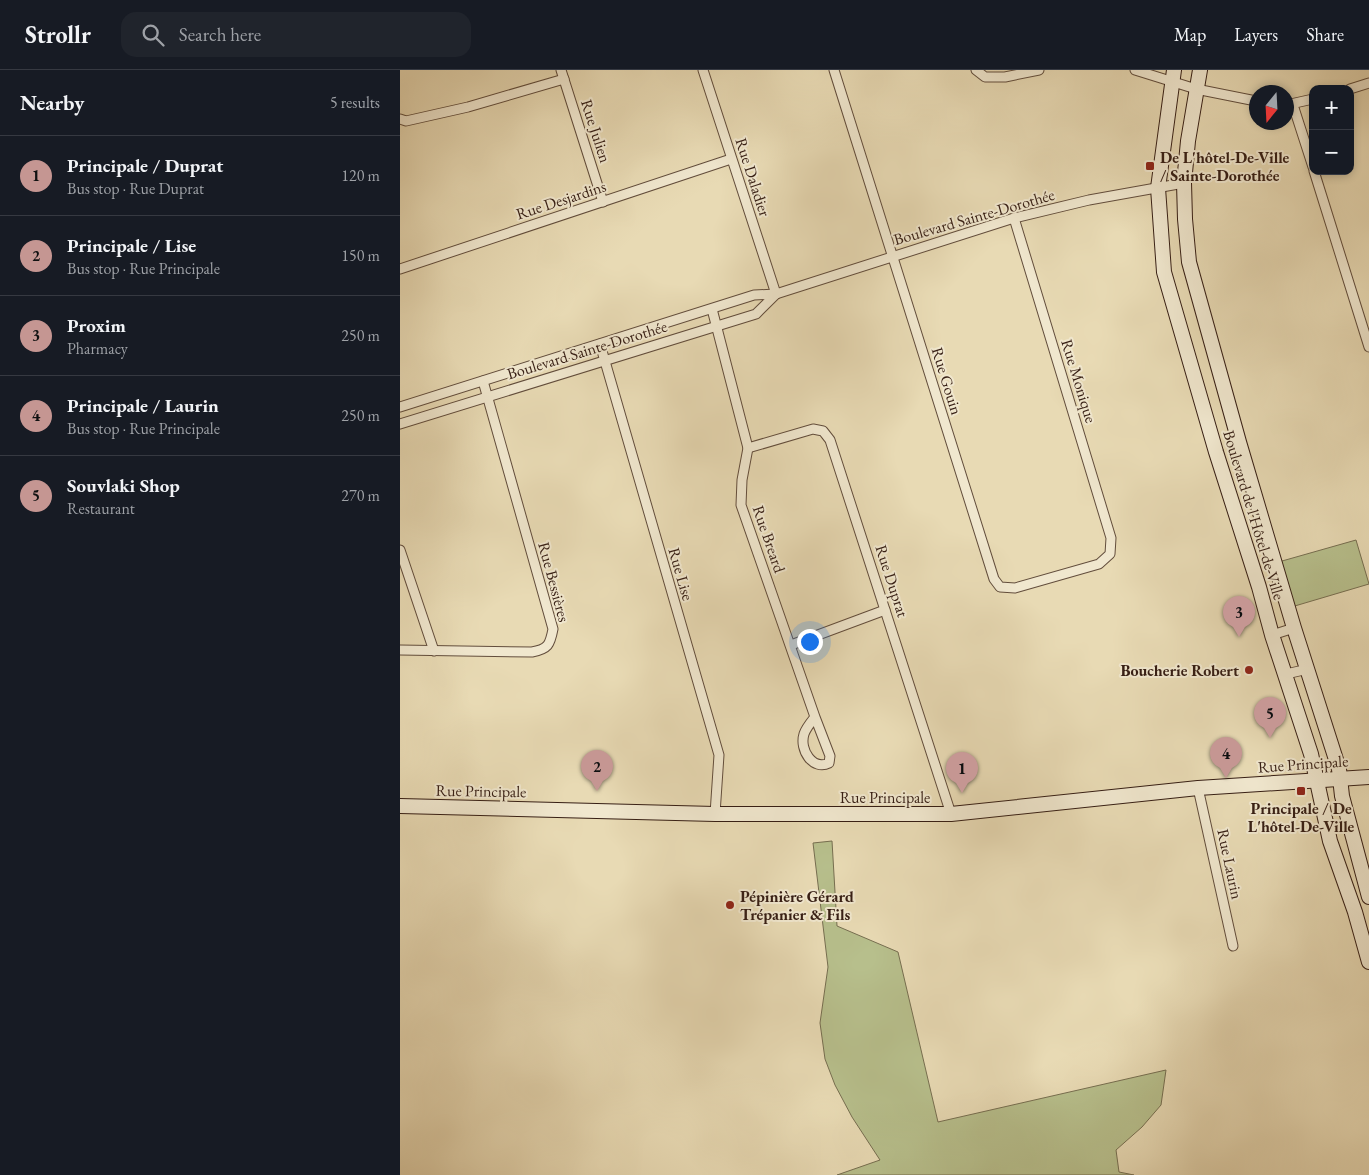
<!DOCTYPE html>
<html lang="en">
<head>
<meta charset="utf-8">
<style>
  body { margin:0; font-family:"EB Garamond",serif; background:#20242c; color:#f1f3f6 }
  .controls { position:absolute; right:15px; top:15px; display:grid; overflow:hidden; border-radius:10px; box-shadow:0 2px 8px #0003 }
  .controls button { width:45px; height:45px; display:grid; place-items:center; padding:0; border:0; border-bottom:1px solid #363941; background:#171b24; color:#f1f3f6; font:25px sans-serif }
  .compass { position:absolute; left:849px; top:15px; width:45px; height:45px; border-radius:50%; background:#171b24; box-shadow:0 2px 8px #0003; rotate:198deg }
  .you { position:absolute; left:409px; top:571px; width:18px; height:18px; margin:-12px; border:4px solid #fff; border-radius:50%; background:#1a73e8; box-shadow:0 0 0 8px #1a73e833 }
  .badge { display:grid; place-items:center; width:32px; height:32px; border-radius:50%; background:#c59692; color:#111; font-size:16px; font-weight:700 }
  .pin { position:absolute; translate:-50% -41px; filter:drop-shadow(0 1px 2px #0008) }
  .pin::after { content:''; position:absolute; top:26px; width:18px; height:15px; background:inherit; clip-path:polygon(0 0,100% 0,50% 100%) }
  .list { margin:0; padding:0; list-style:none }
  h2 { display:flex; justify-content:space-between; align-items:center; height:65px; margin:0; padding:0 20px; font-size:21px }
  h2 small { font-size:16px; font-weight:400; color:#9ea1a6 }
  .list li { display:grid; grid-template-columns:32px 1fr auto; gap:15px; align-items:center; box-sizing:border-box; height:80px; padding:0 20px; border-top:1px solid #363941 }
  .list b { display:block; font-size:19px; white-space:nowrap }
  .list p { margin:0; font-size:16px; white-space:nowrap; color:#9ea1a6 }
  .list em { font-size:16px; font-style:normal; color:#9ea1a6 }
  .icon { flex:none; width:28px; height:28px; fill:none; stroke:currentColor; stroke-width:2; stroke-linecap:round; stroke-linejoin:round }
  .map { position:relative; flex:none; width:969px; height:1105px; overflow:hidden }
  header { display:flex; align-items:center; gap:30px; box-sizing:border-box; height:70px; padding:0 25px; background:#171b24; border-bottom:1px solid #363941 }
  header strong { font-size:24px }
  nav { display:flex; gap:28px; margin-inline-start:auto; font-size:18px }
  .search { width:350px; height:45px; background:#20242c; display:flex; align-items:center; gap:12px; box-sizing:border-box; padding:0 18px; border-radius:15px; color:#9ea1a6; font-size:19px }
  main { display:flex }
  aside { flex:1; background:#171b24 }
  .map>svg:first-child { display:block }
</style>
</head>
<body>
<header>
<strong>Strollr</strong>
<div class="search"><svg class="icon" aria-label="search" viewBox="0 0 24 24"><circle cx="10" cy="10" r="6"/><path d="M15 15l6 6"/></svg>Search here</div>
<nav><a>Map</a><a>Layers</a><a>Share</a></nav>
</header>
<main>
<aside>
<h2>Nearby<small>5 results</small></h2>
<ul class="list">
<li><span class="badge">1</span><div><b>Principale / Duprat</b><p>Bus stop · Rue Duprat</p></div><em>120 m</em></li>
<li><span class="badge">2</span><div><b>Principale / Lise</b><p>Bus stop · Rue Principale</p></div><em>150 m</em></li>
<li><span class="badge">3</span><div><b>Proxim</b><p>Pharmacy</p></div><em>250 m</em></li>
<li><span class="badge">4</span><div><b>Principale / Laurin</b><p>Bus stop · Rue Principale</p></div><em>250 m</em></li>
<li><span class="badge">5</span><div><b>Souvlaki Shop</b><p>Restaurant</p></div><em>270 m</em></li>
</ul>
</aside>
<div class="map">
<svg width="969" height="1105" viewBox="0 0 969 1105">
  <rect width="100%" height="100%" fill="#e8dab4"/>
  <filter id="stains"><feTurbulence type="fractalNoise" baseFrequency=".004" numOctaves="4"/><feColorMatrix values="0 0 0 0 .2 0 0 0 0 .09 0 0 0 0 .02 0 0 0 .5 -.17"/></filter>
  <radialGradient id="worn" r=".72"><stop offset=".6" stop-color="#630" stop-opacity="0"/><stop offset="1" stop-color="#630" stop-opacity=".3"/></radialGradient>
  <g fill="#b7bf8c" stroke="#766e50">
    <path d="M956,470L969,514L888,538L875,493Z"/>
    <path d="M432,771L437,856L498,882L538,1052L766,1000L761,1035L742,1057L716,1080L719,1102L734,1105H437L480,1090L452,1047L435,1015L425,989L420,953L428,897L413,773Z"/>
  </g>
  <g fill="none" stroke-linecap="round" stroke-linejoin="round">
    <g stroke="#624d3c" stroke-width="11">
      <g id="street">
        <path d="M161,0L203,132"/>
        <path d="M303,0L376,224"/>
        <path d="M434,0L594,509L600,517L615,518L699,494L710,484L711,468L614,148"/>
        <path d="M576,0L585,7H605L639,0"/>
        <path d="M735,0L796,19L856,31"/>
        <path d="M950,19L969,13"/>
        <path d="M886,35L913,29"/>
        <path d="M893,35L913,97"/>
        <path d="M0,49L6,51L68,37L164,9"/>
        <path d="M914,101L969,277"/>
        <path d="M0,199L331,89"/>
        <path d="M312,239L348,378L342,410L341,435L415,647C411,652 406,658 404,664C399,680 413,701 429,693L430,686L415,647"/>
        <path d="M200,274L319,685L315,744"/>
        <path d="M0,337L354,225L376,224L614,148L689,130L784,113"/>
        <path d="M0,354L356,244L376,224"/>
        <path d="M348,378L413,359L423,361L430,370L551,744"/>
        <path d="M0,480L34,581"/>
        <path d="M872,565L894,558"/>
        <path d="M391,575L485,540"/>
        <path d="M0,580L132,582C148,579 150,575 153,559L83,311"/>
        <path d="M886,604L908,599"/>
        <path d="M798,718L833,876"/>
      </g>
    </g>
    <g stroke="#361e14" stroke-width="16">
      <g id="secondary">
        <path d="M774,0L758,118L764,202L816,382L859,517L872,565L911,684L930,771L955,842L969,892"/>
        <path d="M800,0L788,71L784,113L785,149L789,192L839,372L894,558L939,699L942,726L969,827"/>
        <path d="M0,736L315,744H551L798,718L969,707"/>
      </g>
    </g>
    <use href="#street" stroke="#f0e7ce" stroke-width="9"/>
    <use href="#secondary" stroke="#f0e7ce" stroke-width="14"/>
  </g>
  <g fill="#8f2418" stroke="#f0e7ce" stroke-width="2">
    <rect x="745" y="91" width="10" height="10" rx="2.5"/>
    <circle cx="849" cy="600" r="5"/>
    <rect x="896" y="716" width="10" height="10" rx="2.5"/>
    <circle cx="330" cy="835" r="5"/>
  </g>
  <g text-anchor="middle" dominant-baseline="central" stroke-width="4" stroke-linejoin="round" paint-order="stroke">
    <g font-size="16" fill="#361e14" stroke="#f0e7ce">
      <text transform="translate(196 61) rotate(72)">Rue Julien</text>
      <text transform="translate(353 107) rotate(72)">Rue Daladier</text>
      <text transform="translate(161 130) rotate(-18)">Rue Desjardins</text>
      <text transform="translate(574 147) rotate(-16)">Boulevard Sainte-Dorothée</text>
      <text transform="translate(187 280) rotate(-17)">Boulevard Sainte-Dorothée</text>
      <text transform="translate(547 311) rotate(73)">Rue Gouin</text>
      <text transform="translate(679 311) rotate(73)">Rue Monique</text>
      <text transform="translate(854 445) rotate(73)">Boulevard de l'Hôtel-de-Ville</text>
      <text transform="translate(369 469) rotate(71)">Rue Breard</text>
      <text transform="translate(281 504) rotate(74)">Rue Lise</text>
      <text transform="translate(492 511) rotate(72)">Rue Duprat</text>
      <text transform="translate(154 512) rotate(75)">Rue Bessières</text>
      <text transform="translate(903 694) rotate(-4)">Rue Principale</text>
      <text transform="translate(81 721) rotate(1)">Rue Principale</text>
      <text x="485" y="727">Rue Principale</text>
      <text transform="translate(830 794) rotate(78)">Rue Laurin</text>
    </g>
    <g font-size="16" font-weight="bold" fill="#361e14" stroke="#f0e7ce" text-anchor="start">
      <text x="760" y="87">De L'hôtel-De-Ville<tspan x="760" dy="18">/ Sainte-Dorothée</tspan></text>
      <text x="839" y="600" text-anchor="end">Boucherie Robert</text>
      <text x="901" y="738" text-anchor="middle">Principale / De<tspan x="901" dy="18">L'hôtel-De-Ville</tspan></text>
      <text x="340" y="826">Pépinière Gérard<tspan x="340" dy="18">Trépanier &amp; Fils</tspan></text>
    </g>
  </g>
  <rect width="100%" height="100%" filter="url(#stains)"/>
  <rect width="100%" height="100%" fill="url(#worn)"/>
</svg>
<div class="controls">
<button>+</button>
<button>−</button>
</div>
<svg class="compass" viewBox="-18 -18 36 36"><path d="M0-13l5 13h-10z" fill="#e53935"/><path d="M0 13l5-13h-10z" fill="#9ea1a6"/></svg>
<div class="you"></div>
<div class="pin badge" style="left:562px;top:723px">1</div>
<div class="pin badge" style="left:197px;top:721px">2</div>
<div class="pin badge" style="left:839px;top:567px">3</div>
<div class="pin badge" style="left:826px;top:708px">4</div>
<div class="pin badge" style="left:870px;top:668px">5</div>
</div>
</main>
</body>
</html>
